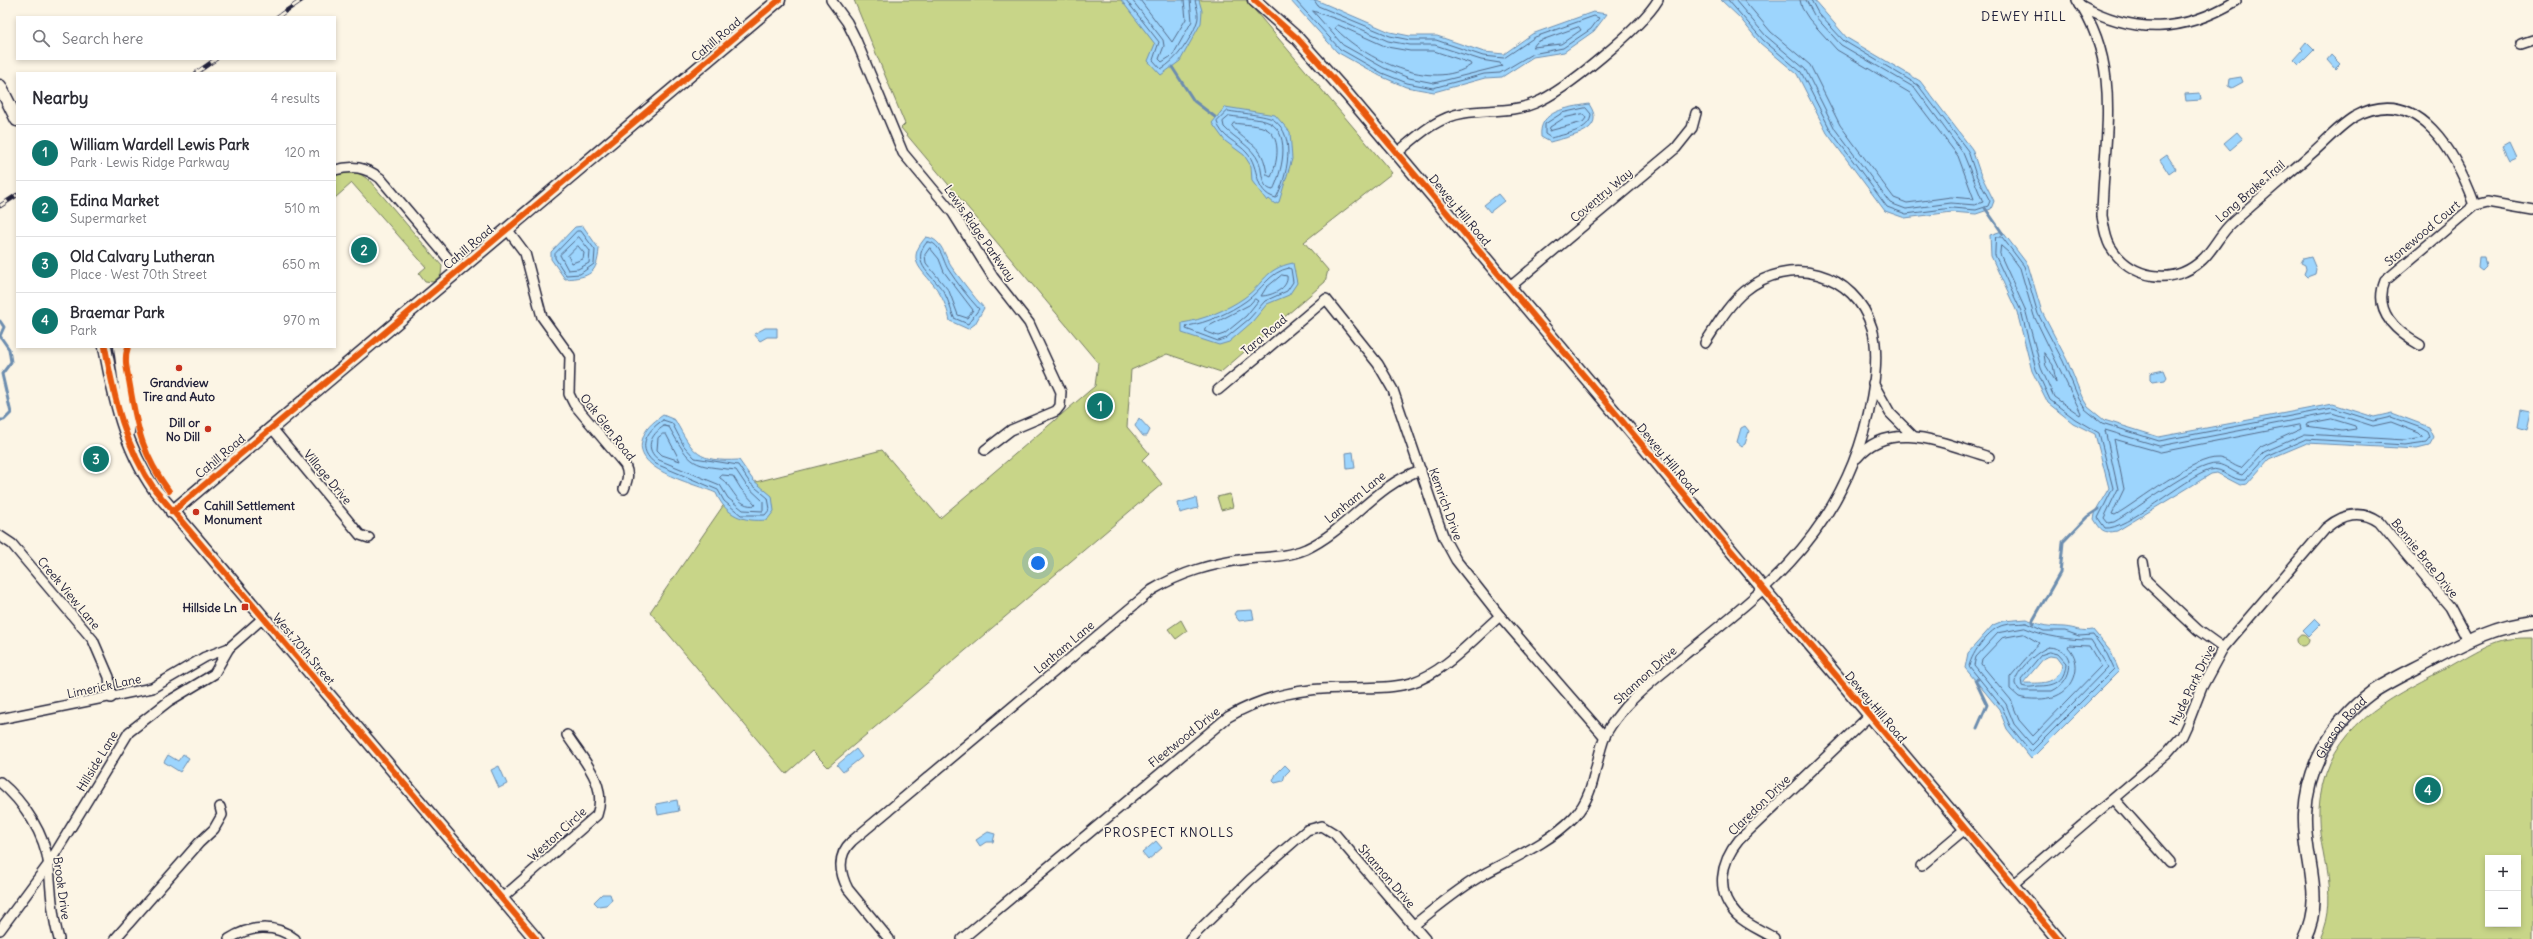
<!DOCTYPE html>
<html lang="en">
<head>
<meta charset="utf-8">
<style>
  body { margin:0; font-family:Delius,sans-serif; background:#f2f2f3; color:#2b2b33 }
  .controls { position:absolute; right:12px; bottom:12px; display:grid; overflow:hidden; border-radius:0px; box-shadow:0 2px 6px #0003 }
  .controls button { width:36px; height:36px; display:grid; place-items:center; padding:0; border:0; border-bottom:1px solid #e1e1e2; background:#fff; color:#2b2b33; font:20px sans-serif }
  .you { position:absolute; left:1038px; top:563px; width:14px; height:14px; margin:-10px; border:3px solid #fff; border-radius:50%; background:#1a73e8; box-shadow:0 0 0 6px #1a73e833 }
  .badge { display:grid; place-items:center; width:26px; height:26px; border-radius:50%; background:#0f766e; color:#fff; font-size:13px; font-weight:700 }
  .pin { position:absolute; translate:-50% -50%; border:2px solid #fff; box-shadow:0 1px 4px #0006 }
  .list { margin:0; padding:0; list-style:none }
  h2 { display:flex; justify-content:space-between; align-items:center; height:52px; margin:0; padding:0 16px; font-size:17px }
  h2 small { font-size:13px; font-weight:400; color:#7c7c81 }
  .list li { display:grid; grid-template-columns:26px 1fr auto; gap:12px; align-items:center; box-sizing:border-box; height:56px; padding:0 16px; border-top:1px solid #e1e1e2 }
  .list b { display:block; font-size:15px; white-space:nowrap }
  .list p { margin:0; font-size:13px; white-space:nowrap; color:#7c7c81 }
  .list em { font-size:13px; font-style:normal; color:#7c7c81 }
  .icon { flex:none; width:22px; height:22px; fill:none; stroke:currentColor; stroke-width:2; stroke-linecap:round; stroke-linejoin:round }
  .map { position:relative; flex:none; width:2533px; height:939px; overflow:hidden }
  .search { position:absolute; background:#fff; box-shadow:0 2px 6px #0003; left:16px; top:16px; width:320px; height:44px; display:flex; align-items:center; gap:10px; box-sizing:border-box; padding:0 14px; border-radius:0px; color:#7c7c81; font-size:15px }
  .panel { position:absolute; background:#fff; box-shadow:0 2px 6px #0003; left:16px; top:72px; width:320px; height:276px; border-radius:0px }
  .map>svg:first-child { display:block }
</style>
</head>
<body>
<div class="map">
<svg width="2533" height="939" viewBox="0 0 2533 939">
  <rect width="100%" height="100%" fill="#fcf5e5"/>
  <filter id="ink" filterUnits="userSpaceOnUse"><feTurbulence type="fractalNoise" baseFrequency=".025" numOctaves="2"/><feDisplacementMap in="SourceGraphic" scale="8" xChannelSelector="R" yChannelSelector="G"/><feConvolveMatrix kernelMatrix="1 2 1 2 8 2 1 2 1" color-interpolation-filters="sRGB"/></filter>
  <g filter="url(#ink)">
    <g fill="#c8d588" stroke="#757c62" fill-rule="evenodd">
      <path d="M854,0H1246L1392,173L1304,242L1328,270L1325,282L1221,372L1167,354L1131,370L1127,427L1149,453L1142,460L1162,484L828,767L812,751L786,774L650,612L736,487L882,450L940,518L1095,386L1098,363L901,128L905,124Z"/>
      <path d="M343,172H357L369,180L442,266L441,275L433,282L425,281L419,273L426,267L352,183L335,198V176Z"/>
      <path d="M1230,494L1233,507L1221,510L1217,497Z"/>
      <path d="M1181,620L1187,631L1176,639L1168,629Z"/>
      <circle cx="2303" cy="640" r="6"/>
      <path d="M2533,638V939H2320C2343,889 2313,849 2320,799C2330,726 2386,700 2443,670C2461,661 2489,641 2509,639C2517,638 2525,638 2533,638ZM2488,858H2518V924H2488Z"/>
    </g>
    <g fill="#9dd5fd" stroke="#6c8daf" fill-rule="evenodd">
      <path d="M1121,0H1199L1202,11L1201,23L1180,61L1161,75L1148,61L1155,44Z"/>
      <path d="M1290,0H1316L1390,32L1410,36H1437L1484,52L1504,54L1532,34L1593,12L1607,14L1594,31L1564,52L1533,57L1502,77L1485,78L1434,92L1406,87L1380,76L1337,52Z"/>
      <path d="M1721,0H1814L1847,38L1920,81L1972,149L1980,173L1994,201L1991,209L1976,214L1952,212L1905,218L1885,211L1827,133L1797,74L1760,43L1740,18Z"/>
      <path d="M2306,42L2314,50L2299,65L2294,60L2303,50L2301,48Z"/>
      <path d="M2331,55L2340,64L2335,69L2327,60Z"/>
      <path d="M2241,77L2243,82L2232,88L2228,86L2229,79Z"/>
      <path d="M2200,93L2201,100L2186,101L2185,94Z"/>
      <path d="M1589,104C1608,132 1570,136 1550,142L1541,137C1538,110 1568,108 1589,104Z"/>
      <path d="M1225,107L1275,115L1290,132L1292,159L1279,202L1275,204L1269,199L1267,201L1252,181L1251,166L1244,155L1225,141L1212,123Z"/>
      <path d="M2237,132L2243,139L2230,150L2224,143Z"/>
      <path d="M2509,142L2516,157L2509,160L2502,146Z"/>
      <path d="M2167,155L2176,169L2169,174L2160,160Z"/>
      <path d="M1498,194L1504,201L1490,212L1484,205Z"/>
      <path d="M583,226L599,249C597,274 590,277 565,279L551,259V252L575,227Z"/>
      <path d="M2002,231L2028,265L2042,312L2067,360L2082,397L2088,407L2104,420L2159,437L2333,404L2374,417L2392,413L2429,427L2434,437L2429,446L2417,449L2307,443L2269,459L2247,484L2240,485L2217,473L2211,474L2117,531C2103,534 2101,530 2094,519L2096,510L2109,488L2095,434L2073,423L2048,403L2032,371L2017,312L1991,256L1990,235Z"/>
      <path d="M926,237C943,239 944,257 953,269C963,282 973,296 984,308L975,324L968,329L950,321C947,307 942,295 933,284C918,266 907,259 926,237Z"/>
      <path d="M2311,257L2316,269L2315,274L2307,277L2304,274L2306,269L2305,265L2301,263L2303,259Z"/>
      <path d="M2479,257H2484L2486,267L2482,271L2478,268Z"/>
      <path d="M1293,263L1297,283L1289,295L1267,304L1252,322L1229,342L1219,345L1182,333V323C1202,320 1227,310 1244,298C1265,283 1264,269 1293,263Z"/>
      <path d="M765,328H777V337H767L760,341L754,334Z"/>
      <path d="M2164,370L2167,377L2165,380L2152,382L2150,380V373Z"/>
      <path d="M2521,409L2531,411L2527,429L2518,426Z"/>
      <path d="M663,415L675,420C694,454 697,462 739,460L753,480L772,496L774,511L767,520C743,522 726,516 716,493C694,483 634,471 642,441C645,428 652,423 663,415Z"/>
      <path d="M1139,418L1150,430L1147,436H1143L1135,426Z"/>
      <path d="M1745,426L1749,431L1745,444L1742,446L1737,442L1741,428Z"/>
      <path d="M1353,452L1355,468L1347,469L1346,453Z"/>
      <path d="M1196,498L1198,508L1180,513L1178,503Z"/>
      <path d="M1252,610L1254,619L1239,621L1234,614L1236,611Z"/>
      <path d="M2315,618L2321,624L2309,636L2303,630Z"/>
      <path d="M2027,619C2043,627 2047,626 2064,627C2076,628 2081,632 2093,630L2111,652L2119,671L2031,759L2007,729L1999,709L1965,668L1968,653L1993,625L2003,621ZM2050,656L2056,657L2062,665C2057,686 2040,683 2023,683L2044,658Z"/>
      <path d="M856,749L862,757L843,772L837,765Z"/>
      <path d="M183,754L189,758L180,772L164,762L168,755L178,761Z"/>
      <path d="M1285,765L1290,770L1285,775L1283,781L1275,783L1273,781L1276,774Z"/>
      <path d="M499,766L507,784L499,788L491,770Z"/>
      <path d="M677,800L679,811L658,815L656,804Z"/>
      <path d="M988,832L995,834L993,842H986L980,846L976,840Z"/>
      <path d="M1156,841L1162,848L1148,860L1142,853Z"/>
      <path d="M602,894H610L612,900L606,905L598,906L594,902Z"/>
    </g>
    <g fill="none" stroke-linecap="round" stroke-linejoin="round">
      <g stroke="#536a89" stroke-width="1">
        <path d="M1126,0L1159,42L1153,60L1161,69C1176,61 1192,38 1197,22C1200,14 1196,7 1195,0"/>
        <path d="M1132,0L1163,40L1164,46L1159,59L1162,62L1173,55L1192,21L1190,0"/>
        <path d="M1140,0L1172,42L1186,19L1184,0"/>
        <path d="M1295,0L1340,49L1382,73L1407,83L1433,88L1484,74L1500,73L1532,54L1563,48L1591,29L1599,18L1594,16L1535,37L1504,58L1483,56L1436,40H1410L1390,36L1318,6L1314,0"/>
        <path d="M1728,0L1763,40L1801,72L1831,131L1887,207L1906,214L1952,208L1976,210L1988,206L1990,201L1976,175L1968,151L1918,85L1844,41L1818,13L1811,0"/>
        <path d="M1735,0L1766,36L1805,69L1835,129L1890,203L1906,209L1951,203L1975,205L1983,202L1963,153L1915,88L1841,45L1814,15L1806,0"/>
        <path d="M1744,0L1771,32L1810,65L1840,125L1894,198L1907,203L1951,197L1974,199L1958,156L1910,93L1837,50L1809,19L1802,8L1800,0"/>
        <path d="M1313,11L1345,22L1388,41L1410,45H1435L1481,60L1500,63L1502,66L1434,83L1409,78L1384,68L1343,45Z"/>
        <path d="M1338,25L1387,47L1410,51H1434L1470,63L1471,65C1432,92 1364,59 1335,28Z"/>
        <path d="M1579,27L1581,30L1561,44L1533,47L1537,42Z"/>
        <path d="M1586,108L1591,114C1591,131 1564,134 1551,138L1545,134V124L1562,113Z"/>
        <path d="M1228,111C1238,113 1267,115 1274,120C1297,137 1287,177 1276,198C1253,192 1260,167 1247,153C1238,142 1221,138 1217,122Z"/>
        <path d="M1583,114L1586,118L1583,122L1549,131L1550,127L1564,118Z"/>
        <path d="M1230,116C1241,118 1260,118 1270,123C1292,135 1281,174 1273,190C1260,188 1263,171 1259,162C1252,146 1235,139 1224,127L1223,122Z"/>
        <path d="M1234,123C1243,125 1261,124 1268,130C1282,140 1277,164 1271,177L1267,175C1263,141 1248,147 1232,126Z"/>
        <path d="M577,231H581L595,250L594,264L580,274L566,275L555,258V254Z"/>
        <path d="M579,237L590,251L589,263L578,269L568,270L560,255Z"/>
        <path d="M1996,237H2002L2024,266L2038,314L2063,361L2079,399L2085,409L2102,423L2159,441L2333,408L2374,421L2391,417L2421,428L2428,432L2430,437L2426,442L2405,445L2306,439L2267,456L2245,480C2232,482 2223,466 2210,470C2184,478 2126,531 2105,528L2098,518L2113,488L2099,433L2075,419L2050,400L2036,369L2021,311L1995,255Z"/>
        <path d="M927,242C940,241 943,261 948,269C957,283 968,297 979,309L968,324L954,318C951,310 949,302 945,294C935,276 908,264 927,242Z"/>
        <path d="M578,246L584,253L583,259L572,263L568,256Z"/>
        <path d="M2001,246L2009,253L2020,268L2034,316L2081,413L2080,415L2054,397L2041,368L2025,309L2000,254Z"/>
        <path d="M930,248L939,259L944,272L973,310L967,318L958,315L949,291L926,263L925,255Z"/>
        <path d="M1289,268L1291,269L1293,282L1287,291L1265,301L1249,319L1226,338L1218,341L1186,329L1187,326C1207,323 1229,313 1246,301C1262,290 1269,272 1289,268Z"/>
        <path d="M1282,275L1287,276C1289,288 1272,296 1261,296L1266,288Z"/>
        <path d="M1255,299L1258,301L1246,316L1224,334L1218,336L1204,331L1205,328L1249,305Z"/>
        <path d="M2044,353L2053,365L2056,382L2046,366Z"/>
        <path d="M2332,413L2373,426L2391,422L2419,433L2423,437L2405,440L2305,434L2264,452L2242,475C2234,473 2226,465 2217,464C2195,463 2136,510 2114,522L2108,523L2104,518L2118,489L2105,430L2159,446Z"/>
        <path d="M2332,419L2355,426L2356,429L2342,431L2306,426L2307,424Z"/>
        <path d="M663,420L672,423L684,446L695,458L738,465L750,483L768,498L770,509L765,515H741L724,501L718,490L656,464C636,449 645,432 663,420Z"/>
        <path d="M2300,425L2301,429L2261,447L2241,468C2233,466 2227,459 2219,458C2194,456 2138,502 2115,515L2112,514L2124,489L2114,439L2160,452Z"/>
        <path d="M664,426L669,427C692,467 691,465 736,470L746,485L763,501V511L743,510L728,498L720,485L659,460C644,449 650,435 664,426Z"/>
        <path d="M663,434H666L680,461L662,455L657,450L658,438Z"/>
        <path d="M722,475L733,476L741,489L756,505C736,509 734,486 720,478Z"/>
        <path d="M2026,623L2044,631H2065L2079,636L2093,635L2107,654L2114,669L2031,752L2010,726L2002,707L1969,666C1972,653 1989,628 2004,625C2011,623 2019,624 2026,623Z"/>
        <path d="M2025,628C2046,637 2069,640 2091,640L2108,667L2032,745L2014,724L2006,704L1974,665L1976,657L1998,633Z"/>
        <path d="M2024,634L2039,643L2010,677V689L2019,697C2028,700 2047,700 2056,696C2076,688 2083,663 2068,647L2069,645L2089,646L2101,666L2033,736L2019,720L2011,700L1981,664L1982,659L2002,638Z"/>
        <path d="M2049,647C2078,648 2074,681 2052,691H2019L2015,684C2014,672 2038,650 2049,647Z"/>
        <path d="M2050,652L2058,654L2066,663C2065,683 2053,686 2038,686C2032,687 2027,688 2022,686L2021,679L2041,655Z"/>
      </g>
      <g stroke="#6c8daf" stroke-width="3">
        <path d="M1172,67L1194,101L1215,117"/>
        <path d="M1985,208L2003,234"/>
        <path d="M0,321L4,327L0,336L9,349L11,362L2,374L11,413L4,420H0"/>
        <path d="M2033,624L2032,622L2060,573L2063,542L2087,517L2099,509"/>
        <path d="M1977,728L1987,705L1975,680L1978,679"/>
      </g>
      <g stroke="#22223b" stroke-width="12">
        <g id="street">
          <path d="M831,0L847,22L856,40L903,153L953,213L993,277L1029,323L1061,392L1060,406L1056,411L1011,430L985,450"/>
          <path d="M2077,0C2124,67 2103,140 2102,216C2104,226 2105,237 2110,246C2130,279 2173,287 2202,260C2214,249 2220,233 2233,222C2259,199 2285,177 2311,154C2324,143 2339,126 2354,117C2419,81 2457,156 2475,205"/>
          <path d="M2080,5C2135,35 2183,33 2236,1"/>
          <path d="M2521,44L2533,40"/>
          <path d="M1397,153C1417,136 1437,117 1464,113C1488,109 1512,113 1535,103C1565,91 1642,27 1658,0"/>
          <path d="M335,170C353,165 365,167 380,178L458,270"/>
          <path d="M507,229L525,253L542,317L570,356L569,394L574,404L625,465C629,474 628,479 624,489"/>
          <path d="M1510,287L1676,148L1692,128L1696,113"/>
          <path d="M2420,345C2395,331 2373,311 2385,281L2475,205L2487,202L2533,210"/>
          <path d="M1873,383L1890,413L1913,436"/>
          <path d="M1218,390L1326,299L1378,364L1393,390L1435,513L1444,538L1456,560L1500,616L1605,737"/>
          <path d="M271,427L360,535L369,538"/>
          <path d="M1857,458C1890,417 1947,445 1989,457"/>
          <path d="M0,536L12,544L93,640L109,677L111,698"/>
          <path d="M2143,562L2146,581L2198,630L2223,648"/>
          <path d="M0,719L152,688L205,657L229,648"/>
          <path d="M0,782C24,802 45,834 49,866C51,891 52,915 59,939"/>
          <path d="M2114,799L2170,862"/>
          <path d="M1921,866L1965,829"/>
          <path d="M2012,885L2167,753L2182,736L2188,723L2202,687L2223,648L2326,528C2343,514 2360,509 2379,522L2450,607L2468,641"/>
          <path d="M502,898L597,815C608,784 583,760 567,735"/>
          <path d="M1414,925C1437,907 1459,888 1484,874C1515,857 1549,843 1574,817C1596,794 1594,763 1605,736C1609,726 1618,716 1625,707C1642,688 1663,673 1683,656C1755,597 1817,553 1853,463C1867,428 1883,365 1872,328C1855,272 1789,254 1745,291C1728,305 1717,325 1705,343"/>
          <path d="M0,930L48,865L129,732L169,701L214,674L229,648L263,618"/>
          <path d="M1774,938C1763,931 1747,925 1737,915C1715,892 1720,863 1739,840L1869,716"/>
          <path d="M115,939L199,843L214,829L222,815L220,807"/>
          <path d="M229,939C249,926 275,923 295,939"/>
          <path d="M889,939L848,889C839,872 837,855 852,841L1152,590C1182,572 1211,564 1246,559C1267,557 1287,557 1306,549C1349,529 1375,485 1421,470"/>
          <path d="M962,939L1228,717C1266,695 1303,688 1347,688C1368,687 1390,689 1411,683C1445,672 1473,639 1500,616"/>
          <path d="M1190,939L1250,880L1307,830L1322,826L1335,834L1425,939"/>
        </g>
      </g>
      <g stroke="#22223b" stroke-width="15">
        <g id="secondary">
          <path d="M1254,0L1297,38L1347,94L2058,939"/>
          <path d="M0,86L17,120"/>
          <path d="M105,347C114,397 125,448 155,490L536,939"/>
          <path d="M120,347L129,415L128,432"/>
          <path d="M172,512L779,0"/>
          <path id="s1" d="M2304,939C2326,894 2303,860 2305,814C2307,767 2333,721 2371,693C2390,680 2413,670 2435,658C2467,641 2496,626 2533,622"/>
        </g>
      </g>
      <use href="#street" stroke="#fcf5e5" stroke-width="9"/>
      <use href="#secondary" stroke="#fcf5e5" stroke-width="12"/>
      <g stroke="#22223b" stroke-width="4.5">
        <g id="rail">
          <path d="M277,17L302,0"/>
          <path d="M196,73L216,59"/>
          <path d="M0,206L17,195"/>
        </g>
      </g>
      <use href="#rail" stroke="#fcf5e5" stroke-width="3" stroke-dasharray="9" stroke-linecap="butt"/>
      <g stroke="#fcf5e5" stroke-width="8">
        <g id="cycleway">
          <path d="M1254,0L1297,38L1347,94L2058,939"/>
          <path d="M105,347C114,397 125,448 155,490L536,939"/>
          <path d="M128,347C123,360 128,373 130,386C137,429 143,456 169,491"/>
          <path d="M172,512L779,0"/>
        </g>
      </g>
      <use href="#cycleway" stroke="#e8590c" stroke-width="6"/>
    </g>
  </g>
  <g fill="#c8321e" stroke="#fcf5e5" stroke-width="1.5">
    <circle cx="179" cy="368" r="4"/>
    <circle cx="208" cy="429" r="4"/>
    <circle cx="196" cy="512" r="4"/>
    <rect x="241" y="603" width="8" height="8" rx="2"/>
  </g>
  <g text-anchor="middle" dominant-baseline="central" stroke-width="3.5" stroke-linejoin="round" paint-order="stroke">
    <g font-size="12" fill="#22223b" stroke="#fcf5e5">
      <text transform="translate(716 39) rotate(-40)">Cahill Road</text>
      <text transform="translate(2250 191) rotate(-41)">Long Brake Trail</text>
      <text transform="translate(1601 195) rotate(-40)">Coventry Way</text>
      <text transform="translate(1460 210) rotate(50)">Dewey Hill Road</text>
      <text transform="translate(980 233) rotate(55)">Lewis Ridge Parkway</text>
      <text transform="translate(2422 233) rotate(-40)">Stonewood Court</text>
      <text transform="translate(468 247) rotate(-40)">Cahill Road</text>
      <text transform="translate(1264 335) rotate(-40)">Tara Road</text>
      <text transform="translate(608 427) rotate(52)">Oak Glen Road</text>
      <text transform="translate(220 456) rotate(-40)">Cahill Road</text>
      <text transform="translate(1668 459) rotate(50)">Dewey Hill Road</text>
      <text transform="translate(328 477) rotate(50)">Village Drive</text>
      <text transform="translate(1355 497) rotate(-39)">Lanham Lane</text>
      <text transform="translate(1446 504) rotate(70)">Kemrich Drive</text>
      <text transform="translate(2425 558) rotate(51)">Bonnie Brae Drive</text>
      <text transform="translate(69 593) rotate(50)">Creek View Lane</text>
      <text transform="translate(1064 647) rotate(-40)">Lanham Lane</text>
      <text transform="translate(304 649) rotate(50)">West 70th Street</text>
      <text transform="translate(1645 675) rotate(-42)">Shannon Drive</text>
      <text transform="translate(2192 685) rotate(-64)">Hyde Park Drive</text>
      <text transform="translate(104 686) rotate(-12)">Limerick Lane</text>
      <text transform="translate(1876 707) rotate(50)">Dewey Hill Road</text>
      <text stroke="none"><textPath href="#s1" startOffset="223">Gleason Road</textPath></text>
      <text transform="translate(1184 737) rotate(-39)">Fleetwood Drive</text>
      <text transform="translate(97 761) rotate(-59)">Hillside Lane</text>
      <text transform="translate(1759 805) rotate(-44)">Claredon Drive</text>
      <text transform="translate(557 834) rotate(-42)">Weston Circle</text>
      <text transform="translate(1387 876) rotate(49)">Shannon Drive</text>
      <text transform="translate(62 888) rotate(82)">Brook Drive</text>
    </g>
    <g font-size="12" font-weight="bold" fill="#22223b" stroke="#fcf5e5" text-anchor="end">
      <text x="179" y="382" text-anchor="middle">Grandview<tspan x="179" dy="14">Tire and Auto</tspan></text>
      <text x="200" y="422">Dill or<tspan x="200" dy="14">No Dill</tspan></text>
      <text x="204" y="505" text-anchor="start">Cahill Settlement<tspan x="204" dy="14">Monument</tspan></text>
      <text x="237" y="607">Hillside Ln</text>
    </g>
    <g font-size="13" letter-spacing="1" fill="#22223b" stroke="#fcf5e5">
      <text x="2024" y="16">DEWEY HILL</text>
      <text x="1169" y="832">PROSPECT KNOLLS</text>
    </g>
  </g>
</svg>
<div class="controls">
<button>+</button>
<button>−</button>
</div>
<div class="you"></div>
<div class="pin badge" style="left:1100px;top:406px">1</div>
<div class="pin badge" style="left:364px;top:250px">2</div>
<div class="pin badge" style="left:96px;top:459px">3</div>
<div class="pin badge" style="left:2428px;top:790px">4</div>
<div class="search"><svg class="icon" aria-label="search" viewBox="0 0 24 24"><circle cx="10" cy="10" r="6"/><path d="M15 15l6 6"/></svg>Search here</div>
<section class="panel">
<h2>Nearby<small>4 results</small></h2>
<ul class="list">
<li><span class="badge">1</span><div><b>William Wardell Lewis Park</b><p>Park · Lewis Ridge Parkway</p></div><em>120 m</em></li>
<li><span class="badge">2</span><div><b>Edina Market</b><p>Supermarket</p></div><em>510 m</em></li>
<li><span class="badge">3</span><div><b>Old Calvary Lutheran</b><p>Place · West 70th Street</p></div><em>650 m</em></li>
<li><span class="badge">4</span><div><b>Braemar Park</b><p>Park</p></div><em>970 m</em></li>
</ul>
</section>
</div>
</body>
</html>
